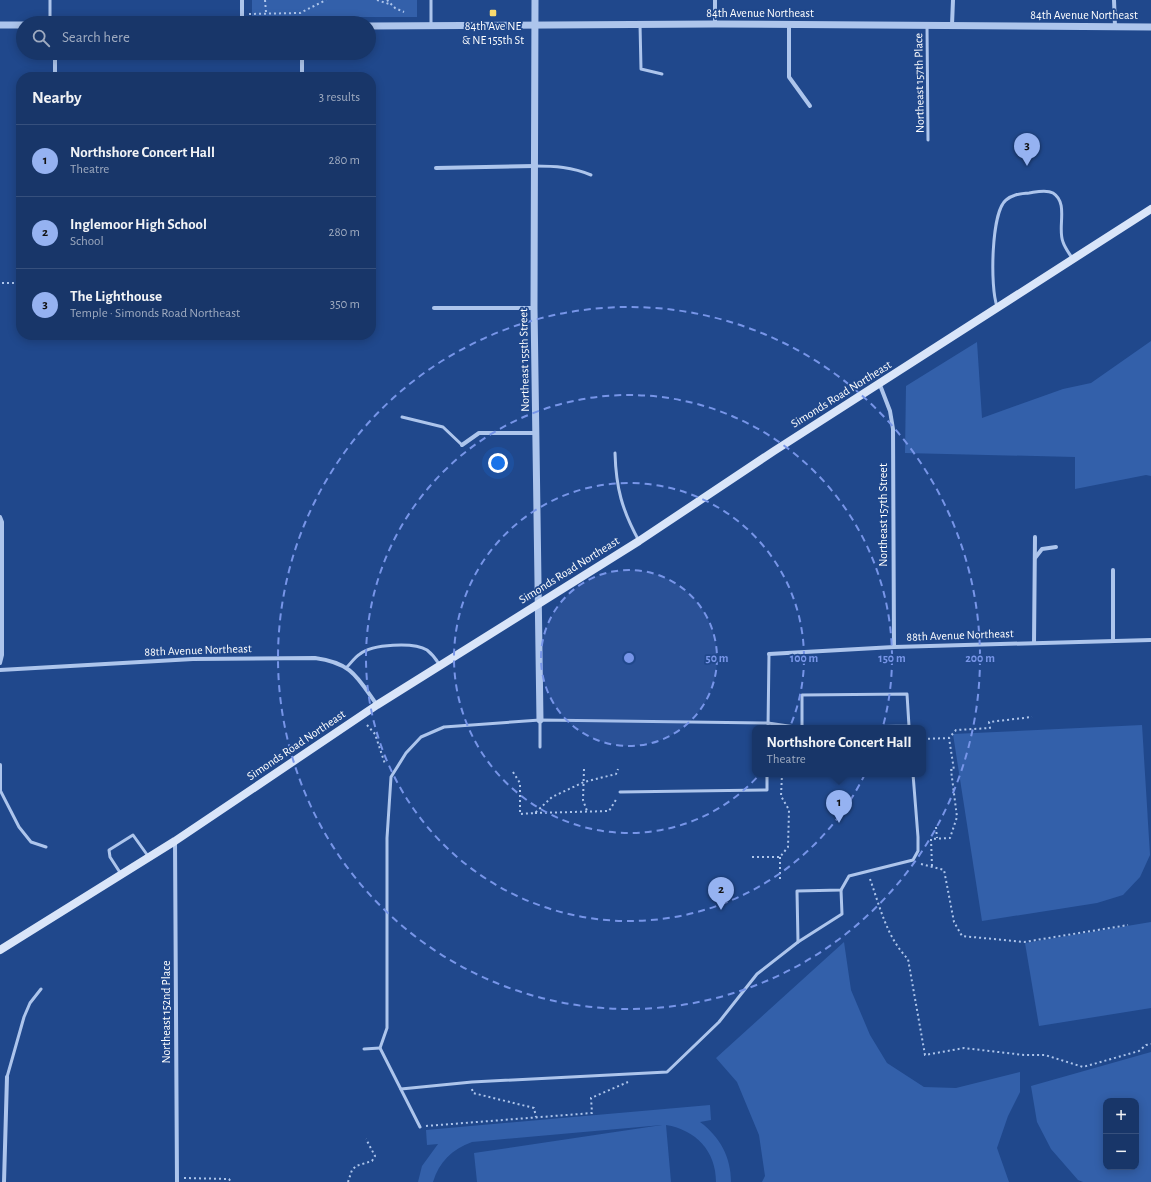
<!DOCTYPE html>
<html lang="en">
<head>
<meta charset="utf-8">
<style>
  body { margin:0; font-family:"Alegreya Sans",sans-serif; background:#213e6f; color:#f1f3f6 }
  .controls { position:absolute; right:12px; bottom:12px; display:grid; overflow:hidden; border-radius:8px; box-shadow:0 2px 10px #0003 }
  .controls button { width:36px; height:36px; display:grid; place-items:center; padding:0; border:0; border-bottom:1px solid #36507d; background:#183669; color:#f1f3f6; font:20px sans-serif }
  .you { position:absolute; left:498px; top:463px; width:14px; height:14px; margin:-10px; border:3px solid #fff; border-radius:50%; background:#1a73e8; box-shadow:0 0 0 6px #1a73e833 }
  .badge { display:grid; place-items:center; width:26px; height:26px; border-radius:50%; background:#95b2f1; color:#111; font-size:13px; font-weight:700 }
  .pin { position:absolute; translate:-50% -33px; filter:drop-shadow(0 1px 2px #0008) }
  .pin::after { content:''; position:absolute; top:21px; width:14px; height:12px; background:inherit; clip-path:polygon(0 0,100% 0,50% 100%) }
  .popup { position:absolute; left:752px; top:725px; width:174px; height:52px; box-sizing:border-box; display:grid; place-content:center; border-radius:8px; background:#183669; filter:drop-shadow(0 1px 3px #0005); font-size:13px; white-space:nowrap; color:#9fabc0 }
  .popup b { font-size:15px; color:#f1f3f6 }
  .popup::after { content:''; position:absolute; left:50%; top:100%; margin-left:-8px; border:8px solid transparent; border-top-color:#183669 }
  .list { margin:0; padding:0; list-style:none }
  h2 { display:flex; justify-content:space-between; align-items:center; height:52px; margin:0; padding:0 16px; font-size:17px }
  h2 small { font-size:13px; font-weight:400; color:#9fabc0 }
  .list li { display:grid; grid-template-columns:26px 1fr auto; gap:12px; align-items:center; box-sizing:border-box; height:72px; padding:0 16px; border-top:1px solid #36507d }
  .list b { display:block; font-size:15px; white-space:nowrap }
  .list p { margin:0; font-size:13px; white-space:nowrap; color:#9fabc0 }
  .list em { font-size:13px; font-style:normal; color:#9fabc0 }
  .icon { flex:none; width:22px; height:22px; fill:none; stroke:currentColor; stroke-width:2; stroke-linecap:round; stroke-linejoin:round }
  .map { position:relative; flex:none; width:1151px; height:1182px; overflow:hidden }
  .search { position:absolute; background:#183669; box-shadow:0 2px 10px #0003; left:16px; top:16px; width:360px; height:44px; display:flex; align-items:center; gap:10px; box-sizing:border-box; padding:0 14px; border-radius:22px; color:#9fabc0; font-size:15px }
  .panel { position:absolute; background:#183669; box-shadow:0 2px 10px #0003; left:16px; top:72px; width:360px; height:268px; border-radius:16px }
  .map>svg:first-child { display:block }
</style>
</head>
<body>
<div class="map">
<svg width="1151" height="1182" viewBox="0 0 1151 1182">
  <rect width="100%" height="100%" fill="#20488c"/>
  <g fill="#3360aa" fill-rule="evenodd">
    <rect x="252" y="0" width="165" height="17"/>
    <path d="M1151,341V476L1146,475L1075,489V457L905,453L906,386L977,342L982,418L1063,389L1091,383Z"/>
    <path d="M1142,725L1150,855L1140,877L1123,895L1097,903L982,921L953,734Z"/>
    <path d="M1151,922V1008L1039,1026L1025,943Z"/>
    <path d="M844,942L851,990L870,1035L887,1063L924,1087L956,1088L1020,1072V1092L1008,1116L997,1148L1009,1182H762L765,1176L759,1135L737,1082L716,1058Z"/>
    <path d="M1151,1052V1182H1083L1078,1180L1051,1149L1037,1122L1031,1086ZM1106,1101H1136V1167H1106Z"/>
    <path d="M710,1105L711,1120L700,1122C720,1137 731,1157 731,1182H716C716,1151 696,1130 666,1125L671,1182H477L474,1153L662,1125L472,1142C452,1149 439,1162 433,1182H418L422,1166L438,1144L427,1145L426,1130Z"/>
  </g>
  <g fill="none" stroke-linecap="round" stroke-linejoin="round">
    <g stroke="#adc5ec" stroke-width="2" stroke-dasharray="2 3" stroke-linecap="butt">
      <path d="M265,0L266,12"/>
      <path d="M377,0L389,4"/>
      <path d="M387,0L395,8L404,12"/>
      <path d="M249,14L300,13L326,0"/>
      <path d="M2,283H21"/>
      <path d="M367,725L375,734L385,764"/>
      <path d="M923,739L949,738L956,730L990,728L989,722L1032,717"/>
      <path d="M584,769L583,800L587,811"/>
      <path d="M513,772L520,783V814L535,813L552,797L584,782L616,774L618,769"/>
      <path d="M535,813L609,811L617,798"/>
      <path d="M936,827L937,838"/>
      <path d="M752,857H780L788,847L789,810L781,796L782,774"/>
      <path d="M780,857V882"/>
      <path d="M921,864L944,870L954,922L962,936L1024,942L1128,925"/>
      <path d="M932,866L931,839L950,838L957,817L951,770H954L949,738"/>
      <path d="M870,879C880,907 887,938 908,959L925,1055L964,1048L1024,1055H1045L1083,1067L1139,1051L1146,1045L1151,1044"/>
      <path d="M472,1089L473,1093L534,1108L536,1117"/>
      <path d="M426,1126L592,1113L591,1098L628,1082"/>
      <path d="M184,1178L229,1179L231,1182"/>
      <path d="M348,1182L352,1170L356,1166L372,1161L375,1156L366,1139"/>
    </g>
    <g stroke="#adc5ec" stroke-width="3">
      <path d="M431,0V25"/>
      <path d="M50,23V0"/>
      <path d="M640,24L641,69L662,74"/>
      <path d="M927,25L928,140"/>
      <path d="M534,166C555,166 572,167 591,175"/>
      <path d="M997,306C990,288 991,212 1006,200C1013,194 1020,194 1029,193C1036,192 1046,189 1053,193C1069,203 1057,228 1063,242C1065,248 1069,253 1072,258"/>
      <path d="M402,417L443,427L462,445"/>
      <path d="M615,453C616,488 622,510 639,541"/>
      <path d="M347,667C351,663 355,657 360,654C372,644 414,642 427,650C432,654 436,659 439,664"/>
      <path d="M909,726L802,728V695L907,694L909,726L910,728"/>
      <path d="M768,728L769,654"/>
      <path d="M540,747V721"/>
      <path d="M0,790L19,827L31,842L46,847"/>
      <path d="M620,792L767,790V774"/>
      <path d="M121,874L110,857L109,850L133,835L148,856"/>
      <path d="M798,942L842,914L841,890"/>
      <path d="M364,1049L380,1048"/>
      <path d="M7,1077L24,1017L30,1003L41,989"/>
      <path d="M401,1089L472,1082L667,1072L719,1022L757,974L798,942L797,891L841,890L849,876L913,860L918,851V837L913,774"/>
      <path d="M420,1127L380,1048L387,1028V838L391,777L406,753L421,737L444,727L540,720L768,723L802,728"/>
    </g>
    <g stroke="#adc5ec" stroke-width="4">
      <path d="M715,0V24"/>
      <path d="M1114,0L1115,26"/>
      <path d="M242,23V0"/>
      <path d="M789,24V77L810,106"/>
      <path d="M952,25L953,0"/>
      <path d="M302,53V77"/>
      <path d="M55,77V53"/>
      <path d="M436,168L534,166"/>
      <path d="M434,308H534"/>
      <path d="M880,385L890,411L893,429L894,647"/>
      <path d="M462,445L479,433H536"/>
      <path d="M0,517L2,522V655L0,663"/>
      <path d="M1035,558L1042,549L1056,547"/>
      <path d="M1113,570V641"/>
      <path d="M1034,643L1035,537"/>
      <path d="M769,654L894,647L1151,640"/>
      <path d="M0,670L193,659L315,658C352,663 357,677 377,705"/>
      <path d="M0,765V790"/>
      <path d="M175,842L177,1182"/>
      <path d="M4,1182L7,1077"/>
    </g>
    <g stroke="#adc5ec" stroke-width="7">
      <path d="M535,0L534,308L540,720"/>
      <path d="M0,25H23"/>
      <path d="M369,26L715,24L1151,27"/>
    </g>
    <path stroke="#d9e5f9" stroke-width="8" d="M0,950L175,841L377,705L639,541L774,451L1151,209"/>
  </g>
  <circle cx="629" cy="658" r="88" fill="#7795e8" fill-opacity=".12"/>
  <g fill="none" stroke="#7795e8" stroke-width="2" stroke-dasharray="7 5">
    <circle cx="629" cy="658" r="88"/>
    <circle cx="629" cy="658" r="175"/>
    <circle cx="629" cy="658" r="263"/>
    <circle cx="629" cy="658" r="351"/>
  </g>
  <rect fill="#f9da6e" stroke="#20488c" stroke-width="1.5" x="489" y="9" width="8" height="8" rx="2"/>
  <g text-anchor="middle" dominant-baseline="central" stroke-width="3.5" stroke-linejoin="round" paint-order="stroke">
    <g font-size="12" fill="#fff" stroke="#20488c">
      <text x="760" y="13">84th Avenue Northeast</text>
      <text x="1084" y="15">84th Avenue Northeast</text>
      <text transform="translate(919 83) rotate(-91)">Northeast 157th Place</text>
      <text transform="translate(524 360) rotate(-91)">Northeast 155th Street</text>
      <text transform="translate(841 394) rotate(-32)">Simonds Road Northeast</text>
      <text transform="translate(883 515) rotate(-90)">Northeast 157th Street</text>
      <text transform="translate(569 570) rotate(-32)">Simonds Road Northeast</text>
      <text transform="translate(960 635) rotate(-2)">88th Avenue Northeast</text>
      <text transform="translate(198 650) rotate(-2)">88th Avenue Northeast</text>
      <text transform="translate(296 745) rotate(-34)">Simonds Road Northeast</text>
      <text transform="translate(166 1012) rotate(-90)">Northeast 152nd Place</text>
    </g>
    <g font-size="12" fill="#fff" stroke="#20488c">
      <text x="493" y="26">84th Ave NE<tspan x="493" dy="14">&amp; NE 155th St</tspan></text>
    </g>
  </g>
  <circle cx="629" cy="658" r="6" fill="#7795e8" stroke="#20488c" stroke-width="2"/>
  <g font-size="12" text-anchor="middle" font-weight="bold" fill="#7795e8" stroke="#20488c" stroke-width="3.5" stroke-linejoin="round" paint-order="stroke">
    <text x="717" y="662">50 m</text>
    <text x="804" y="662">100 m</text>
    <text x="892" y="662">150 m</text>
    <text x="980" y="662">200 m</text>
  </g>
</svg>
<div class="controls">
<button>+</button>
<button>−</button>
</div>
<div class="you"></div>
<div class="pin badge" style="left:839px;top:823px">1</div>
<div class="popup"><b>Northshore Concert Hall</b>Theatre</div>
<div class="pin badge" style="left:721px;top:910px">2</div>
<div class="pin badge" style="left:1027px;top:166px">3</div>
<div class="search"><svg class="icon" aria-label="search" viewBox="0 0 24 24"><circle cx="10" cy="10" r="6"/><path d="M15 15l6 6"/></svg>Search here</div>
<section class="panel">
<h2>Nearby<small>3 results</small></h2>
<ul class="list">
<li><span class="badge">1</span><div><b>Northshore Concert Hall</b><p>Theatre</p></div><em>280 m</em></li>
<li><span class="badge">2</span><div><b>Inglemoor High School</b><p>School</p></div><em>280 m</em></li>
<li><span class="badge">3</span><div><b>The Lighthouse</b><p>Temple · Simonds Road Northeast</p></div><em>350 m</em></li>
</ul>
</section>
</div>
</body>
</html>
